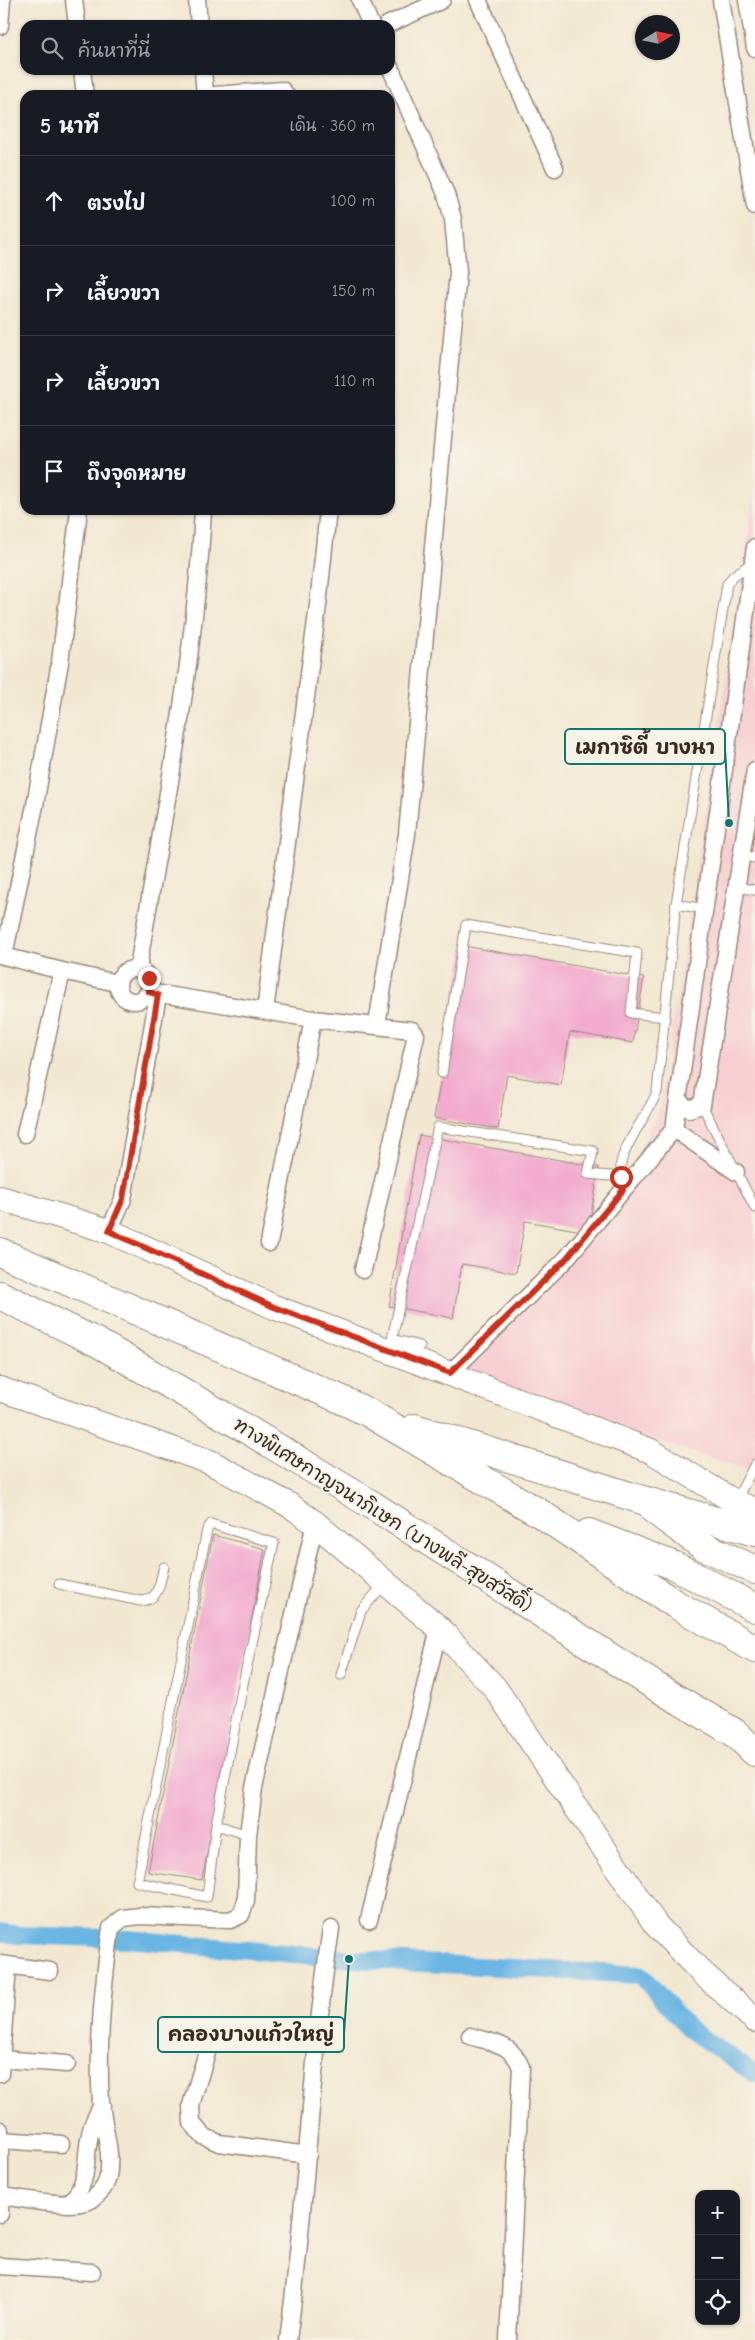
<!DOCTYPE html>
<html lang="th">
<head>
<meta charset="utf-8">
<style>
  body { margin:0; font-family:"Comic Neue","Playpen Sans Thai",sans-serif; background:#242831; color:#f1f3f6 }
  .controls { position:absolute; right:15px; bottom:15px; display:grid; overflow:hidden; border-radius:10px; box-shadow:0 1px 4px #0004 }
  .controls button { width:45px; height:45px; display:grid; place-items:center; padding:0; border:0; border-bottom:1px solid #363941; background:#171b24; color:#f1f3f6; font:25px sans-serif }
  .compass { position:absolute; left:635px; top:15px; width:45px; height:45px; border-radius:50%; background:#171b24; box-shadow:0 1px 4px #0004; rotate:80deg }
  .stop { position:absolute; width:15px; height:15px; margin:-11px; border:4px solid #c8321e; border-radius:50%; background:#fff }
  .stop.end { background:#c8321e; border-color:#fff; box-shadow:0 1px 5px #0008 }
  .list { margin:0; padding:0; list-style:none }
  h2 { display:flex; justify-content:space-between; align-items:center; height:65px; margin:0; padding:0 20px; font-size:21px }
  h2 small { font-size:16px; font-weight:400; color:#9ea1a6 }
  .list li { display:grid; grid-template-columns:32px 1fr auto; gap:15px; align-items:center; box-sizing:border-box; height:90px; padding:0 20px; border-top:1px solid #363941 }
  .list b { display:block; font-size:19px; white-space:nowrap }
  .list em { font-size:16px; font-style:normal; color:#9ea1a6 }
  .icon { flex:none; width:28px; height:28px; fill:none; stroke:currentColor; stroke-width:2; stroke-linecap:round; stroke-linejoin:round }
  .map { position:relative; flex:none; width:755px; height:2340px; overflow:hidden }
  .search { position:absolute; background:#171b24; box-shadow:0 1px 4px #0004; left:20px; top:20px; width:375px; height:55px; display:flex; align-items:center; gap:12px; box-sizing:border-box; padding:0 18px; border-radius:15px; color:#9ea1a6; font-size:19px }
  .panel { position:absolute; background:#171b24; box-shadow:0 1px 4px #0004; left:20px; top:90px; width:375px; height:425px; border-radius:15px }
  .map>svg:first-child { display:block }
</style>
</head>
<body>
<div class="map">
<svg width="755" height="2340" viewBox="0 0 755 2340">
  <rect width="100%" height="100%" fill="#f7f3e8"/>
  <filter id="ink" filterUnits="userSpaceOnUse"><feTurbulence type="fractalNoise" baseFrequency=".02" numOctaves="2"/><feDisplacementMap in="SourceGraphic" scale="10" xChannelSelector="R" yChannelSelector="G"/><feConvolveMatrix kernelMatrix="1 2 1 2 8 2 1 2 1" color-interpolation-filters="sRGB"/></filter>
  <filter id="wash" filterUnits="userSpaceOnUse"><feTurbulence type="fractalNoise" baseFrequency=".0096" numOctaves="4" result="noise"/><feDisplacementMap in="SourceGraphic" scale="20" xChannelSelector="R" yChannelSelector="G"/><feGaussianBlur stdDeviation="1.12" result="paint"/><feColorMatrix in="noise" values="0 0 0 0 0 0 0 0 0 0 0 0 0 0 0 0 0 1.4 0 .05"/><feComposite in="paint" operator="in"/></filter>
  <g filter="url(#wash)">
    <rect width="100%" height="100%" fill="#f2e8d2"/>
    <path fill="#f7cfd2" d="M755,491V1472L444,1374L618,1199L660,1106Z"/>
    <g fill="none" stroke-linecap="round" stroke-linejoin="round">
      <path stroke="#6ab5e3" stroke-width="18" d="M0,1932L18,1935L128,1939L349,1959L641,1975L689,2029L755,2074"/>
    </g>
    <g id="blocks">
      <g fill="#f2abce">
        <path d="M464,946L644,978L633,1043L570,1032L561,1085L507,1075L498,1129L434,1118Z"/>
        <path d="M419,1135L599,1167L588,1232L525,1221L516,1273L462,1264L453,1318L389,1306Z"/>
        <path d="M213,1535L265,1549L202,1880L148,1872Z"/>
      </g>
    </g>
  </g>
  <g filter="url(#ink)">
    <use href="#blocks" fill-opacity="0" stroke="#968978" stroke-width="1"/>
    <g fill="none" stroke-linecap="round" stroke-linejoin="round">
      <g stroke="#968978" stroke-width="11">
        <g id="service">
          <path d="M741,855L755,858"/>
          <path d="M736,887L755,890"/>
          <path d="M676,904L705,909"/>
          <path d="M442,1073L466,925L637,953L631,1013L665,1017"/>
          <path d="M702,1105L755,1208"/>
          <path d="M623,1190C622,1181 620,1171 621,1163C625,1143 648,1114 657,1092L676,904L727,584L733,576L752,563"/>
          <path d="M420,1346L392,1339L438,1127L593,1151L588,1174L621,1177"/>
          <path d="M735,1502L755,1464"/>
          <path d="M59,1584L141,1601C160,1600 159,1583 164,1567"/>
          <path d="M341,1675L361,1611L384,1584"/>
          <path d="M216,1825L207,1897L137,1882L207,1530L211,1524L274,1543L243,1684L216,1825L248,1835"/>
        </g>
      </g>
      <g stroke="#968978" stroke-width="19">
        <g id="minor">
          <path d="M74,0L77,25"/>
          <path d="M197,0L199,25"/>
          <path d="M360,0L371,25"/>
          <path d="M478,0L555,168"/>
          <path d="M721,0L755,206"/>
          <path d="M747,0L755,48"/>
          <path d="M387,25L442,0"/>
          <path d="M0,26L2,0"/>
          <path d="M82,70L85,95"/>
          <path d="M203,70L205,95"/>
          <path d="M214,95L282,90L286,95"/>
          <path d="M0,955L62,971L117,983"/>
          <path d="M4,956L35,805L60,662L79,510"/>
          <path d="M138,968C163,816 195,664 203,510"/>
          <circle cx="134" cy="985" r="16"/>
          <path d="M149,992L313,1019L412,1030L416,1035L363,1270"/>
          <path d="M265,1011L318,605L328,510"/>
          <path d="M377,1025L407,834L458,272L453,219L446,194L390,67"/>
          <path d="M678,1101L689,1109L702,1105L755,770"/>
          <path d="M674,1129L736,1172"/>
          <path d="M25,1134L62,971"/>
          <path d="M109,1231L123,1199L158,995"/>
          <path d="M269,1243L313,1019"/>
          <path d="M450,1373L565,1260L674,1129L755,547"/>
          <path d="M369,1920L439,1628"/>
          <path d="M0,1964L50,1971"/>
          <path d="M470,2036C493,2043 511,2043 521,2067L508,2340"/>
          <path d="M211,2039L191,2105L192,2123L203,2136L219,2143L308,2155"/>
          <path d="M0,2059L67,2064"/>
          <path d="M0,2074L8,1966"/>
          <path d="M0,2130V2214"/>
          <path d="M0,2140L61,2144"/>
          <path d="M0,2196C20,2198 75,2210 91,2200C98,2195 105,2188 107,2180C114,2156 103,2127 101,2103C97,2045 103,1986 111,1928L123,1918L140,1916L230,1920L241,1915L246,1901L248,1835L254,1788L315,1523"/>
          <path d="M69,2203C92,2181 83,2158 91,2130C93,2121 98,2113 102,2105"/>
          <path d="M0,2266L92,2272"/>
          <path d="M288,2340C307,2203 310,2065 331,1929"/>
        </g>
      </g>
      <g stroke="#968978" stroke-width="26">
        <g id="secondary">
          <path d="M0,1198L109,1231L274,1307L651,1451L735,1502L755,1510"/>
          <path d="M0,1389L210,1462L291,1506L315,1523L439,1628L495,1688L656,1925L700,1971L755,2020"/>
        </g>
      </g>
      <g stroke="#968978" stroke-width="30">
        <g id="motorway">
          <path d="M0,1252L338,1398L369,1413L541,1514L675,1604L755,1649"/>
          <path d="M0,1295L98,1343L238,1424L372,1505L655,1686L735,1733L755,1752"/>
          <path d="M415,1428L639,1499L755,1532"/>
          <path d="M654,1510L703,1546L755,1570"/>
          <path d="M589,1533L675,1566L755,1608"/>
        </g>
      </g>
      <use href="#service" stroke="#fff" stroke-width="9"/>
      <use href="#minor" stroke="#fff" stroke-width="16"/>
      <use href="#secondary" stroke="#fff" stroke-width="24"/>
      <use href="#motorway" stroke="#fff" stroke-width="28"/>
    </g>
  </g>
  <g fill="none" stroke-linecap="round" stroke-linejoin="round" filter="url(#ink)">
    <path stroke="#c8321e" stroke-width="6" d="M149,978V992L158,995L123,1199L109,1231L274,1307L450,1373L565,1260L623,1190L621,1177"/>
  </g>
  <g text-anchor="middle" dominant-baseline="central" stroke-width="4" stroke-linejoin="round" paint-order="stroke">
    <g font-size="19" fill="#3b2a1e" stroke="#f7f3e8">
      <text transform="translate(383 1515) rotate(32)">ทางพิเศษกาญจนาภิเษก (บางพลี-สุขสวัสดิ์)</text>
    </g>
  </g>
  <path fill="none" stroke="#0f766e" stroke-width="2" d="M729 823L725 747M349 1959L344 2034"/>
  <g fill="#0f766e" stroke="#f7f3e8" stroke-width="2">
    <circle cx="729" cy="823" r="5"/>
    <circle cx="349" cy="1959" r="5"/>
  </g>
  <g fill="#f7f3e8" stroke="#0f766e" stroke-width="2">
    <rect x="565" y="729" width="160" height="35" rx="5"/>
    <rect x="158" y="2017" width="186" height="35" rx="5"/>
  </g>
  <g font-size="20" text-anchor="middle" font-weight="bold" fill="#3b2a1e">
    <text x="645" y="754">เมกาซิตี้ บางนา</text>
    <text x="251" y="2041">คลองบางแก้วใหญ่</text>
  </g>
</svg>
<div class="controls">
<button>+</button>
<button>−</button>
<button><svg class="icon" aria-label="locate" viewBox="0 0 24 24"><circle cx="12" cy="12" r="6"/><path d="M12 2v4M12 18v4M2 12h4M18 12h4"/></svg></button>
</div>
<svg class="compass" viewBox="-18 -18 36 36"><path d="M0-13l5 13h-10z" fill="#e53935"/><path d="M0 13l5-13h-10z" fill="#9ea1a6"/></svg>
<div class="stop" style="left:621px;top:1177px"></div>
<div class="stop end" style="left:149px;top:978px"></div>
<div class="search"><svg class="icon" aria-label="search" viewBox="0 0 24 24"><circle cx="10" cy="10" r="6"/><path d="M15 15l6 6"/></svg>ค้นหาที่นี่</div>
<section class="panel">
<h2>5 นาที<small>เดิน · 360 m</small></h2>
<ul class="list">
<li><svg class="icon" aria-label="ahead" viewBox="0 0 24 24"><path d="M12 20V5M6 11l6-6 6 6"/></svg><div><b>ตรงไป</b></div><em>100 m</em></li>
<li><svg class="icon" aria-label="right" viewBox="0 0 24 24"><path d="M7 20v-9h11M14 6l5 5-5 5"/></svg><div><b>เลี้ยวขวา</b></div><em>150 m</em></li>
<li><svg class="icon" aria-label="right" viewBox="0 0 24 24"><path d="M7 20v-9h11M14 6l5 5-5 5"/></svg><div><b>เลี้ยวขวา</b></div><em>110 m</em></li>
<li><svg class="icon" aria-label="arrive" viewBox="0 0 24 24"><path d="M6 21V4h12l-3 4 3 4H6"/></svg><div><b>ถึงจุดหมาย</b></div></li>
</ul>
</section>
</div>
</body>
</html>
